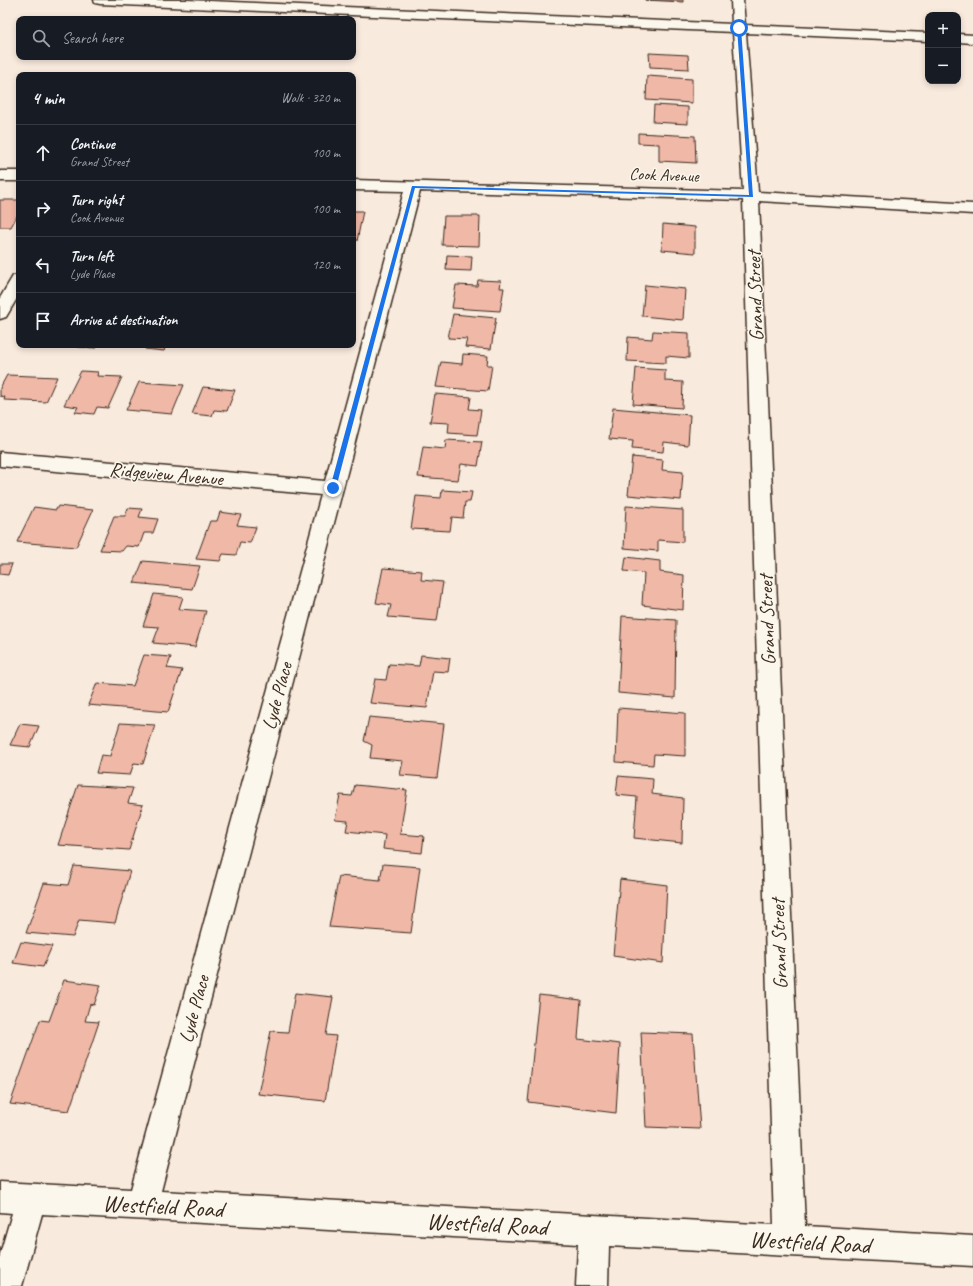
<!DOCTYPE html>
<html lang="en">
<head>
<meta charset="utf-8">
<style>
  body { margin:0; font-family:Caveat,sans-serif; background:#242831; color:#f1f3f6 }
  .controls { position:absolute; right:12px; top:12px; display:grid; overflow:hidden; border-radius:8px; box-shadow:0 2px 6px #0003 }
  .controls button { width:36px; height:36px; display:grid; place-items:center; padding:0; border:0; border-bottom:1px solid #363941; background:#171b24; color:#f1f3f6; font:20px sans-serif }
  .stop { position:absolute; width:12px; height:12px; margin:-9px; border:3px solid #1a73e8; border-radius:50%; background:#fff }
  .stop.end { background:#1a73e8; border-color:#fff; box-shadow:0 1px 4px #0008 }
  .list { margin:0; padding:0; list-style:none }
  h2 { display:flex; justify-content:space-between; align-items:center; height:52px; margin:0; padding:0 16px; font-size:17px }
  h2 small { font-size:13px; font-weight:400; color:#9ea1a6 }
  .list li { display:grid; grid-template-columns:26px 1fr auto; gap:12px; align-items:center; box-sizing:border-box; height:56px; padding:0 16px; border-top:1px solid #363941 }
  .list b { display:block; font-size:15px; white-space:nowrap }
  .list p { margin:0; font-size:13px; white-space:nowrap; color:#9ea1a6 }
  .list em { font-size:13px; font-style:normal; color:#9ea1a6 }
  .icon { flex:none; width:22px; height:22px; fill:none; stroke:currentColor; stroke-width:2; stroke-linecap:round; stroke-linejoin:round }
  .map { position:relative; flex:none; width:973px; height:1286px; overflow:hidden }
  .search { position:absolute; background:#171b24; box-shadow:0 2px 6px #0003; left:16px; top:16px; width:340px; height:44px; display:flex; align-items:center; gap:10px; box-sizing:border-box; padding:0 14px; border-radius:8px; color:#9ea1a6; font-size:15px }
  .panel { position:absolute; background:#171b24; box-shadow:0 2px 6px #0003; left:16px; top:72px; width:340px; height:276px; border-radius:8px }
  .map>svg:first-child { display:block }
</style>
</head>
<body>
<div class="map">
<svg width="973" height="1286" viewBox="0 0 973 1286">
  <rect width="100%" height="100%" fill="#f9eade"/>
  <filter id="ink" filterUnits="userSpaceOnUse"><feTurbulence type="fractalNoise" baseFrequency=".025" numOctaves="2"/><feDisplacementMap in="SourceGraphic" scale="8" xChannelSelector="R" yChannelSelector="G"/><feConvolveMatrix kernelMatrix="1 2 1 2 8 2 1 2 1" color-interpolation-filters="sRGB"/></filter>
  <g filter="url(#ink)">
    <g fill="#f0b8a7" stroke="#3b2a1e">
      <path d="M645,0H683V2Z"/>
      <path d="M649,53L688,55L689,69L650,67Z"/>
      <path d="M647,76L692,79V103L646,100Z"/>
      <path d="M654,105L688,107V124L653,122Z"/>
      <path d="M638,133L695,136L696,163L659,161V144L638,143Z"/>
      <path d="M0,200H19V212L11,227H0Z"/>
      <path d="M353,211H363L357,241H353Z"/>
      <path d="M444,216H480L479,246L442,245Z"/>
      <path d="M663,224L695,227V253L662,250Z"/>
      <path d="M447,255L472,256L471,271L446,270Z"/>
      <path d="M478,280L501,281L500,288H504L500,311L452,308L456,285L477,286Z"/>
      <path d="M645,285L685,289L683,320L642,316Z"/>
      <path d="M453,314L496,318L491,349L465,347L467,339L448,338Z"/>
      <path d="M653,331L689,333V358L666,356V363L627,361L628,337L652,339Z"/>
      <path d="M79,345H98L96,348L78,347Z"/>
      <path d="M146,345H166L164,351L145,349Z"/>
      <path d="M463,354L488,356L487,365H492L488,391L436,387L441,362L462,364Z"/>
      <path d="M636,368L665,370V381L683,382L682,408L633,404Z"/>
      <path d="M81,371L98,372L97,376L122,377L108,408L97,407L94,414L75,412L78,407L64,405Z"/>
      <path d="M7,375L57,377L46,402L4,400L5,397L0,396V388Z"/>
      <path d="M139,382L184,385L172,414L126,410Z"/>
      <path d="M203,387L235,390L227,411L214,410L212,416L192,414Z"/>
      <path d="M435,394L471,397L469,409L481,410L477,435L448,433L449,423L430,422Z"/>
      <path d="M613,408L690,415L688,445L664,442L663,452L632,449L633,441L609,439Z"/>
      <path d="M446,440L482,442L478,466L461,464L458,480L418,477L423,447L445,449Z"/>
      <path d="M632,457L663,460L662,470L683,472L681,500L628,495Z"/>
      <path d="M442,490L472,492L470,502H465L463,518L452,517L450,531L411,529L416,496L441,498Z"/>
      <path d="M58,506L93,510L76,547L17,542L34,507L56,510Z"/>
      <path d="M626,506L683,510V542L658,540V551L624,548Z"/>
      <path d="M128,508L142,509L139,517L158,519L153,533H144L139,547L126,546L122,551L100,550L114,516H125Z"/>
      <path d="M220,512L241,515L237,525L256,527L250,543L240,542L236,555L223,554L220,561L196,559L210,521H217Z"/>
      <path d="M626,557L660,561V572L684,575L683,610L642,605L644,573L624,571Z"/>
      <path d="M143,561L200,566L192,589L134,583Z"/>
      <path d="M0,564H12L8,575L0,574Z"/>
      <path d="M383,568L422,571L421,580L443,582L437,621L388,617L391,605L376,603Z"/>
      <path d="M154,594L183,597L179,609L206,611L195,647L153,643L159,627L143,626Z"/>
      <path d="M622,616L676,620L675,698L618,693Z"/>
      <path d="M144,655L171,657L167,668L182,670L168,712L88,705L97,683L133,686Z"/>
      <path d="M421,655L450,658L448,672L433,671L427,708L370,703L375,679L386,680L389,664L419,666Z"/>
      <path d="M618,708L685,713V756L654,754L653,765L616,762Z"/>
      <path d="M369,717L444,724L437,778L400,775L403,761L370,758L372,745L364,741Z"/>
      <path d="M120,723L155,725L143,764L134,763L130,775L96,773L101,755L110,756Z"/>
      <path d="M20,724L39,726L30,747L10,745Z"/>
      <path d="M618,776L653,779L652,794L683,798L682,843L634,838L637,797L616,795Z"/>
      <path d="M78,785L133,788L128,803L143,805L129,850L58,845Z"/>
      <path d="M355,785L407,790L400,834L424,836L422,853L383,849L385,835L346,831L348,821L335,820L340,795L352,796Z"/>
      <path d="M383,864L420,867L411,933L329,927L339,876L380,880Z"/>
      <path d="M74,866L130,871L115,923L79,920L73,937L26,933L44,883L68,885Z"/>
      <path d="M620,879L667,885L663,963L613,956Z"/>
      <path d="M21,942L52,946L43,967L13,963Z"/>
      <path d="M64,980L101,985L94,1005L90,1004L85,1021L99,1022L69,1111L10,1104L40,1020L49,1021Z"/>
      <path d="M295,993L333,997L326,1035L336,1036L325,1101L258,1094L271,1031L288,1032Z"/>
      <path d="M539,995L581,1000L578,1039L620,1044L616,1113L528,1102Z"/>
      <path d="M641,1032L693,1034L700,1129L646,1127Z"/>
    </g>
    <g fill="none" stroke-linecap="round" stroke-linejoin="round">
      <g stroke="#3b2a1e" stroke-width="3">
        <g id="minor">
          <path d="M94,0H187L732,24L731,0H743L745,25L928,33V41L746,33L758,192L973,204V214L759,201L805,1226L973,1236V1266L609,1246L608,1286H576L578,1244L42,1214L22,1286H0V1254L12,1213L0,1212V1182L131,1189L321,495L0,466V452L325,481L404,191L353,190V180L743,191L733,32L100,4L95,3ZM420,191L743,200L774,1225L161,1191Z"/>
          <path d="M958,34L973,35V43L958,42Z"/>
          <rect x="0" y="171" width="19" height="10"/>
          <path d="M19,275V295L6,317L0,319V298L13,276Z"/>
        </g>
      </g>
      <use href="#minor" fill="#fbf7ec" fill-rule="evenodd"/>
    </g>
  </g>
  <path fill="#1a73e8" d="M737,28H741L753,197L415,188L336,488L331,490L330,488L412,186L749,195Z"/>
  <g text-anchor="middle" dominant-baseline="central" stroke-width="3" stroke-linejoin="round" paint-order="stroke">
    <g font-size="17" fill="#3b2a1e" stroke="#fbf7ec">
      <text transform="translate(664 175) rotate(2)">Cook Avenue</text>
    </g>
    <g font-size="20" fill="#3b2a1e" stroke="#fbf7ec">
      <text transform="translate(755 296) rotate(-92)">Grand Street</text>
      <text transform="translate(166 474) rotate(5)">Ridgeview Avenue</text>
      <text transform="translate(767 620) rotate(-92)">Grand Street</text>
      <text transform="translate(277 696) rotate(-75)">Lyde Place</text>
      <text transform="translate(779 944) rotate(-92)">Grand Street</text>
      <text transform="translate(194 1009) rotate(-75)">Lyde Place</text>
    </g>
    <g font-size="24" fill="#3b2a1e" stroke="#fbf7ec">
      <text transform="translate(163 1206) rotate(3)">Westfield Road</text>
      <text transform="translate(487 1224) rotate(3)">Westfield Road</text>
      <text transform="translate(810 1242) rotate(3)">Westfield Road</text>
    </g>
  </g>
</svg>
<div class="controls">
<button>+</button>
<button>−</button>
</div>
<div class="stop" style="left:739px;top:28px"></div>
<div class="stop end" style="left:333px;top:488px"></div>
<div class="search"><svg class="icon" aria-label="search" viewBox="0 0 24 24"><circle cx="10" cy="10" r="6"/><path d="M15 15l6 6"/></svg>Search here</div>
<section class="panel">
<h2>4 min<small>Walk · 320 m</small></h2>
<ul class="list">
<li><svg class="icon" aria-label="ahead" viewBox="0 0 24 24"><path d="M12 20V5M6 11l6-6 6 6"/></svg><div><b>Continue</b><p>Grand Street</p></div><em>100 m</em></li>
<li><svg class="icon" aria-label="right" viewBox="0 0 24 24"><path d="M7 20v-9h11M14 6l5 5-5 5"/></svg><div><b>Turn right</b><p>Cook Avenue</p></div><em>100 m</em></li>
<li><svg class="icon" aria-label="left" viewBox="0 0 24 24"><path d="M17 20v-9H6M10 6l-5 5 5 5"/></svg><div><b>Turn left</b><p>Lyde Place</p></div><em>120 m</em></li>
<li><svg class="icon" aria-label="arrive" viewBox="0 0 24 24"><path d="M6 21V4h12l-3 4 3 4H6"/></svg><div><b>Arrive at destination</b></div></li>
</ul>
</section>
</div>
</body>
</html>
